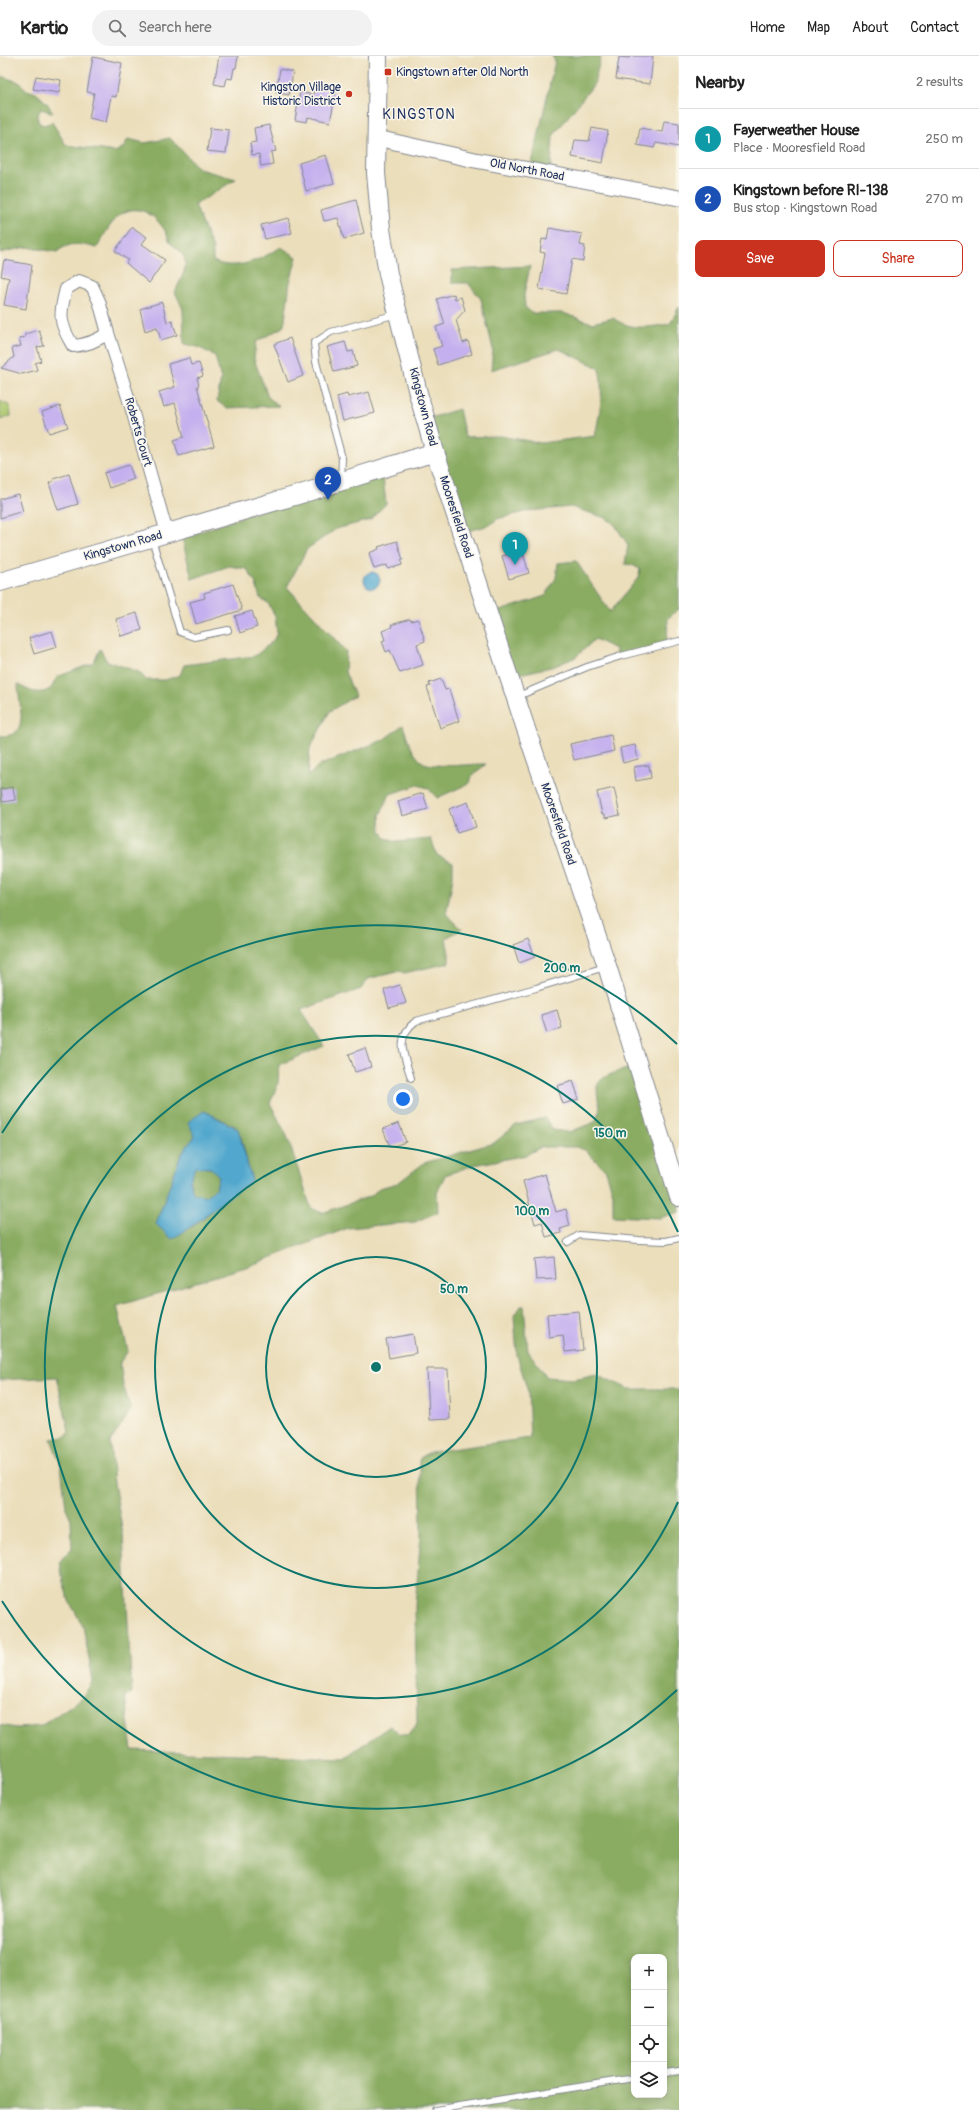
<!DOCTYPE html>
<html lang="en">
<head>
<meta charset="utf-8">
<style>
  body { margin:0; font-family:Pangolin,sans-serif; background:#f2f2f2; color:#222 }
  .controls { position:absolute; right:12px; bottom:12px; display:grid; overflow:hidden; border-radius:8px; box-shadow:0 2px 10px #0003 }
  .controls button { width:36px; height:36px; display:grid; place-items:center; padding:0; border:0; border-bottom:1px solid #e0e0e0; background:#fff; color:#222; font:20px sans-serif }
  .you { position:absolute; left:403px; top:1043px; width:14px; height:14px; margin:-10px; border:3px solid #fff; border-radius:50%; background:#1a73e8; box-shadow:0 0 0 6px #1a73e833 }
  .badge { display:grid; place-items:center; width:26px; height:26px; border-radius:50%; background:#c8321e; color:#fff; font-size:13px; font-weight:700 }
  .pin { position:absolute; translate:-50% -33px; filter:drop-shadow(0 1px 2px #0008) }
  .pin::after { content:''; position:absolute; top:21px; width:14px; height:12px; background:inherit; clip-path:polygon(0 0,100% 0,50% 100%) }
  .list { margin:0; padding:0; list-style:none }
  h2 { display:flex; justify-content:space-between; align-items:center; height:52px; margin:0; padding:0 16px; font-size:17px }
  h2 small { font-size:13px; font-weight:400; color:#767676 }
  .list li { display:grid; grid-template-columns:26px 1fr auto; gap:12px; align-items:center; box-sizing:border-box; height:60px; padding:0 16px; border-top:1px solid #e0e0e0 }
  .list b { display:block; font-size:15px; white-space:nowrap }
  .list p { margin:0; font-size:13px; white-space:nowrap; color:#767676 }
  .list em { font-size:13px; font-style:normal; color:#767676 }
  .actions { display:flex; gap:8px; padding:12px 16px }
  .actions a { flex:1; padding:9px 0; border:1px solid #c8321e; border-radius:8px; text-align:center; font-size:14px; color:#c8321e }
  .actions .main { background:#c8321e; color:#fff }
  .icon { flex:none; width:22px; height:22px; fill:none; stroke:currentColor; stroke-width:2; stroke-linecap:round; stroke-linejoin:round }
  .map { position:relative; flex:none; width:679px; height:2054px; overflow:hidden }
  header { display:flex; align-items:center; gap:24px; box-sizing:border-box; height:56px; padding:0 20px; background:#fff; border-bottom:1px solid #e0e0e0 }
  header strong { font-size:19px }
  nav { display:flex; gap:22px; margin-inline-start:auto; font-size:14px }
  .search { width:280px; height:36px; background:#f2f2f2; display:flex; align-items:center; gap:10px; box-sizing:border-box; padding:0 14px; border-radius:22px; color:#767676; font-size:15px }
  main { display:flex }
  aside { flex:1; background:#fff }
  .map>svg:first-child { display:block }
</style>
</head>
<body>
<header>
<strong>Kartio</strong>
<div class="search"><svg class="icon" aria-label="search" viewBox="0 0 24 24"><circle cx="10" cy="10" r="6"/><path d="M15 15l6 6"/></svg>Search here</div>
<nav><a>Home</a><a>Map</a><a>About</a><a>Contact</a></nav>
</header>
<main>
<div class="map">
<svg width="679" height="2054" viewBox="0 0 679 2054">
  <rect width="100%" height="100%" fill="#fbf7ec"/>
  <filter id="ink" filterUnits="userSpaceOnUse"><feTurbulence type="fractalNoise" baseFrequency=".025" numOctaves="2"/><feDisplacementMap in="SourceGraphic" scale="8" xChannelSelector="R" yChannelSelector="G"/><feConvolveMatrix kernelMatrix="1 2 1 2 8 2 1 2 1" color-interpolation-filters="sRGB"/></filter>
  <filter id="wash" filterUnits="userSpaceOnUse"><feTurbulence type="fractalNoise" baseFrequency=".012" numOctaves="4" result="noise"/><feDisplacementMap in="SourceGraphic" scale="16" xChannelSelector="R" yChannelSelector="G"/><feGaussianBlur stdDeviation="0.9" result="paint"/><feColorMatrix in="noise" values="0 0 0 0 0 0 0 0 0 0 0 0 0 0 0 0 0 1.4 0 .05"/><feComposite in="paint" operator="in"/></filter>
  <g filter="url(#wash)">
    <rect width="100%" height="100%" fill="#ebdebb"/>
    <path fill="#adc86f" stroke="#647c66" d="M0,345L10,350L11,360L0,364Z"/>
    <g fill="#8aac62" stroke="#526e60" fill-rule="evenodd">
      <path d="M552,0H601L594,28L553,80L551,110L549,113L531,112L555,5Z"/>
      <path d="M0,20L19,26L27,34L36,37L47,47L53,57L41,53L37,60L39,67L44,69L52,66L66,89L115,96L124,91L128,83L145,87L170,82L199,113L236,123L195,149L213,193V205C236,216 262,203 281,191L297,201L290,226L285,264L283,271L256,286L254,303L268,341L279,350L226,352L217,345L221,323L215,300L198,291L184,288L183,253L175,236C185,214 194,203 170,187C166,170 147,148 127,155C113,160 104,180 97,192C82,188 70,185 57,196L26,191L0,197Z"/>
      <path d="M530,210L524,239L525,251L532,257H563L592,267L613,262C631,275 650,271 670,268L679,251V553L668,562L667,588L653,594L614,598L617,594L595,583L576,601L555,610L511,620L491,558L545,540L556,522L558,507L576,505L610,556L638,522L640,513L632,509L625,508L628,489L615,469L606,462L571,451L529,455L497,463L490,469L464,476L430,362L459,353L465,381L500,380L541,387L595,380C600,357 604,335 599,312L559,293L491,314L493,293L481,243L468,227H452V214Z"/>
      <path d="M382,412L386,448L370,464L336,473L307,493L287,531L346,595L345,616L355,640L330,655L310,692L308,720L318,710L383,684L403,669C407,681 411,696 421,705C429,713 473,708 486,708L472,720L470,727L437,742L428,732L418,729L390,738L380,759L381,775L386,783L397,786L431,783L437,799L453,807V822L446,858L462,873L446,882L449,898V907L404,917L400,915L368,923L361,933L301,954L324,990L279,1009L278,1028L270,1047L287,1080L311,1152L322,1157L371,1140L379,1132L398,1127L424,1107L494,1087L516,1069L545,1062L553,1074L569,1076L595,1066C604,1048 597,1050 597,1032C597,1019 626,1013 637,1011L679,1139V1156L660,1162L613,1160V1137L606,1115L585,1094L576,1091H541L526,1099L474,1109L445,1119L437,1137L438,1156L415,1166L348,1172L249,1210L117,1250L128,1295L120,1306L123,1329L131,1354L110,1386L114,1427L123,1478L132,1638L125,1640L132,1694L344,1702L390,1670L399,1678L408,1679L417,1668L415,1550L421,1479L420,1402L430,1396L530,1382L528,1336L517,1299L514,1261L521,1250H524L528,1295L547,1321L574,1323L596,1318L629,1333H679V2054H0V1669L16,1672L41,1670L82,1642L93,1625L83,1570L69,1545L63,1526L60,1505L72,1492L71,1463L66,1452L61,1409L51,1383L65,1381L69,1376L57,1321L0,1324V680C32,682 18,647 18,628C26,634 41,641 51,632C53,630 55,624 57,621L93,607L100,593L107,605L139,616L146,624H165L180,619L184,609L255,600L273,585L277,577L275,560L268,547L260,542L256,528L247,513L229,510L192,523L182,482ZM204,1055L235,1070L241,1081L252,1125L232,1137L192,1171L156,1168L181,1099L195,1080ZM634,1901H664V2039H634Z"/>
      <path d="M195,1111L211,1112L219,1120L216,1132L206,1140L193,1137L190,1125Z"/>
    </g>
    <g fill="#51a7cd" stroke="#366b96" fill-rule="evenodd">
      <circle cx="372" cy="524" r="8"/>
      <path d="M204,1055L238,1073L252,1125C224,1142 201,1166 172,1183L156,1168L181,1099L195,1080L188,1066ZM195,1111L211,1112L219,1120L216,1132L206,1140L193,1137L190,1125Z"/>
    </g>
    <g id="blocks">
      <g fill="#c4b0ee">
        <path d="M219,0H238L236,12H234L232,23L227,22L225,30L214,28Z"/>
        <path d="M630,0H653L650,28L616,23L619,1L629,2Z"/>
        <path d="M93,1L122,7L116,41L111,40L106,66L89,62L94,37L87,36Z"/>
        <path d="M280,13L293,16L289,39L276,37Z"/>
        <path d="M36,20L61,24L59,37L33,33Z"/>
        <path d="M314,32L336,36L330,66L308,61L307,66L295,64L300,36L313,39Z"/>
        <path d="M664,65L679,67V91L656,87L654,92L637,89L640,72L662,76Z"/>
        <path d="M269,69L276,95L271,96L273,108L261,110L259,98L252,99L250,87L256,86L254,72Z"/>
        <path d="M210,72L229,74L226,97L207,95Z"/>
        <path d="M592,72L608,75L603,107L572,101L575,84L589,85Z"/>
        <path d="M326,99L334,127L306,135L299,107Z"/>
        <path d="M356,144L364,177L344,183L338,162L324,165L321,154Z"/>
        <path d="M288,162L292,177L265,183L261,169Z"/>
        <path d="M132,171L147,181L142,188L165,204L149,227L126,207L128,204L115,195Z"/>
        <path d="M549,172L582,178L580,189L585,190L583,205L572,203L566,238L539,233L545,197L540,196L542,183L547,184Z"/>
        <path d="M4,204L32,209L26,253L4,249L9,222L1,220Z"/>
        <path d="M454,238L455,243L461,241L465,254L456,264L463,287L468,285L472,298L438,309L433,293L442,290L436,271L445,268L437,243Z"/>
        <path d="M162,246L167,266L172,264L177,279L161,284L157,271L145,275L140,253Z"/>
        <path d="M39,274L44,290L37,291L41,305L35,307L37,314L22,318L1,312L14,301L12,292L21,290L19,283L25,281V278Z"/>
        <path d="M290,282L303,320L288,326L274,288Z"/>
        <path d="M345,286L348,296L353,295L357,310L334,316L327,291Z"/>
        <path d="M189,302L191,309L199,307L203,320L197,322L199,329L197,330L214,390L179,400L174,384L184,381L175,347L164,351L159,336L175,331L168,308Z"/>
        <path d="M369,336L375,357L343,365L337,341L347,338L348,341Z"/>
        <path d="M60,350L68,371L49,377L42,356Z"/>
        <path d="M129,409L134,423L109,432L104,417Z"/>
        <path d="M69,418L78,448L58,454L49,427L54,425L53,423Z"/>
        <path d="M18,438L23,455L0,462V443Z"/>
        <path d="M397,485L403,504H401L402,509L388,513L387,509L374,513L369,497L379,493L378,491Z"/>
        <path d="M522,494L529,517L509,523L502,500Z"/>
        <path d="M233,528L242,554L196,568L190,546L205,542L204,537Z"/>
        <path d="M252,555L257,571L240,577L235,560Z"/>
        <path d="M137,557L142,574L121,580L116,563Z"/>
        <path d="M410,563L411,565L418,563L425,585L417,588L423,609L400,617L390,594L386,596L382,585L385,584L382,575L392,571L391,569Z"/>
        <path d="M52,575L57,591L34,598L29,582Z"/>
        <path d="M441,623L445,634L449,633L459,665L440,672L427,631L430,630L429,627Z"/>
        <path d="M611,679L614,695L574,704L570,688Z"/>
        <path d="M635,689L638,703L623,707L620,692Z"/>
        <path d="M649,709L651,722L636,725L634,711Z"/>
        <path d="M13,731L15,744L2,746L1,733Z"/>
        <path d="M614,732L620,759L605,762V758H602L597,736Z"/>
        <path d="M423,737L428,753L402,760L398,745Z"/>
        <path d="M468,746L476,771L457,777L449,753Z"/>
        <path d="M528,883L535,901L519,907L513,889Z"/>
        <path d="M400,929L406,947L389,952L384,934Z"/>
        <path d="M557,954L562,972L547,977L541,959Z"/>
        <path d="M365,992L371,1011L355,1016L349,998Z"/>
        <path d="M573,1025L579,1043L563,1048L557,1030Z"/>
        <path d="M399,1067L406,1086L390,1091L383,1073Z"/>
        <path d="M545,1118L556,1156L566,1153L570,1170L560,1173L561,1177L546,1181L542,1166L535,1168L523,1125Z"/>
        <path d="M554,1201L556,1223L536,1224L534,1203Z"/>
        <path d="M579,1255L583,1294L565,1296L563,1279L549,1281L547,1258Z"/>
        <path d="M413,1278L416,1297L389,1302L386,1283Z"/>
        <path d="M427,1313H448L450,1363L429,1364Z"/>
      </g>
    </g>
  </g>
  <g filter="url(#ink)">
    <use href="#blocks" fill-opacity="0" stroke="#83868c" stroke-width="1"/>
    <g fill="none" stroke-linecap="round" stroke-linejoin="round">
      <g stroke="#83868c" stroke-width="8">
        <g id="service">
          <path d="M341,424L342,402L316,306L314,287L331,276L397,258"/>
          <path d="M152,483L180,576L194,581L228,574"/>
          <path d="M516,641L587,611L621,600L679,585"/>
          <path d="M411,1022C404,999 394,982 416,965L536,932L605,911"/>
          <path d="M568,1186L579,1179L639,1184L666,1185L679,1182"/>
          <path d="M664,2017L679,2015"/>
          <path d="M435,2054L634,2022"/>
        </g>
      </g>
      <g stroke="#83868c" stroke-width="14">
        <g id="minor">
          <path d="M79,225L92,230L99,245L108,277C97,285 87,289 73,290C59,267 59,259 66,233Z"/>
          <path d="M108,277L132,354L167,477"/>
        </g>
      </g>
      <g stroke="#83868c" stroke-width="17">
        <path id="tertiary" d="M377,82L475,104L679,142"/>
      </g>
      <g stroke="#83868c" stroke-width="20">
        <g id="primary">
          <path d="M378,0L376,117L381,173L388,218L418,337L435,396L526,673L607,910L679,1141"/>
          <path d="M0,526L301,438L435,396"/>
        </g>
      </g>
      <use href="#service" stroke="#fff" stroke-width="6"/>
      <use href="#minor" stroke="#fff" stroke-width="12"/>
      <use href="#tertiary" stroke="#fff" stroke-width="15"/>
      <use href="#primary" stroke="#fff" stroke-width="18"/>
    </g>
  </g>
  <g fill="none" stroke="#0f766e" stroke-width="2">
    <circle cx="376" cy="1311" r="110"/>
    <circle cx="376" cy="1311" r="221"/>
    <path d="M678 1446A331 331 0 1 1 678 1176"/>
    <path d="M677 1634A441 441 0 0 1 2 1545M2 1077A441 441 0 0 1 677 988"/>
  </g>
  <g fill="#c8321e" stroke="#fbf7ec" stroke-width="1.5">
    <rect x="384" y="12" width="8" height="8" rx="2"/>
    <circle cx="349" cy="38" r="4"/>
  </g>
  <g text-anchor="middle" dominant-baseline="central" stroke-width="3" stroke-linejoin="round" paint-order="stroke">
    <g font-size="12" fill="#1b2f5e" stroke="#fbf7ec" text-anchor="start">
      <text x="396" y="16">Kingstown after Old North</text>
      <text x="341" y="31" text-anchor="end">Kingston Village<tspan x="341" dy="14">Historic District</tspan></text>
    </g>
    <g font-size="12" fill="#1b2f5e" stroke="#fbf7ec">
      <text transform="translate(527 114) rotate(11)">Old North Road</text>
      <text transform="translate(423 351) rotate(75)">Kingstown Road</text>
      <text transform="translate(138 376) rotate(74)">Roberts Court</text>
      <text transform="translate(456 461) rotate(72)">Mooresfield Road</text>
      <text transform="translate(123 490) rotate(-16)">Kingstown Road</text>
      <text transform="translate(558 768) rotate(71)">Mooresfield Road</text>
    </g>
    <g font-size="14" letter-spacing="1" fill="#1b2f5e" stroke="#fbf7ec">
      <text x="419" y="58">KINGSTON</text>
    </g>
  </g>
  <circle cx="376" cy="1311" r="6" fill="#0f766e" stroke="#fbf7ec" stroke-width="2"/>
  <g font-size="12" text-anchor="middle" font-weight="bold" fill="#0f766e" stroke="#fbf7ec" stroke-width="3" stroke-linejoin="round" paint-order="stroke">
    <text x="562" y="916">200 m</text>
    <text x="610" y="1081">150 m</text>
    <text x="532" y="1159">100 m</text>
    <text x="454" y="1237">50 m</text>
  </g>
</svg>
<div class="controls">
<button>+</button>
<button>−</button>
<button><svg class="icon" aria-label="locate" viewBox="0 0 24 24"><circle cx="12" cy="12" r="6"/><path d="M12 2v4M12 18v4M2 12h4M18 12h4"/></svg></button>
<button><svg class="icon" aria-label="layers" viewBox="0 0 24 24"><path d="M12 4l9 5-9 5-9-5zM3 14l9 5 9-5"/></svg></button>
</div>
<div class="you"></div>
<div class="pin badge" style="left:515px;top:509px;background:#0f9aa8">1</div>
<div class="pin badge" style="left:328px;top:444px;background:#1a4fb4">2</div>
</div>
<aside>
<h2>Nearby<small>2 results</small></h2>
<ul class="list">
<li><span class="badge" style="background:#0f9aa8">1</span><div><b>Fayerweather House</b><p>Place · Mooresfield Road</p></div><em>250 m</em></li>
<li><span class="badge" style="background:#1a4fb4">2</span><div><b>Kingstown before RI-138</b><p>Bus stop · Kingstown Road</p></div><em>270 m</em></li>
</ul>
<div class="actions"><a class="main">Save</a><a>Share</a></div>
</aside>
</main>
</body>
</html>
